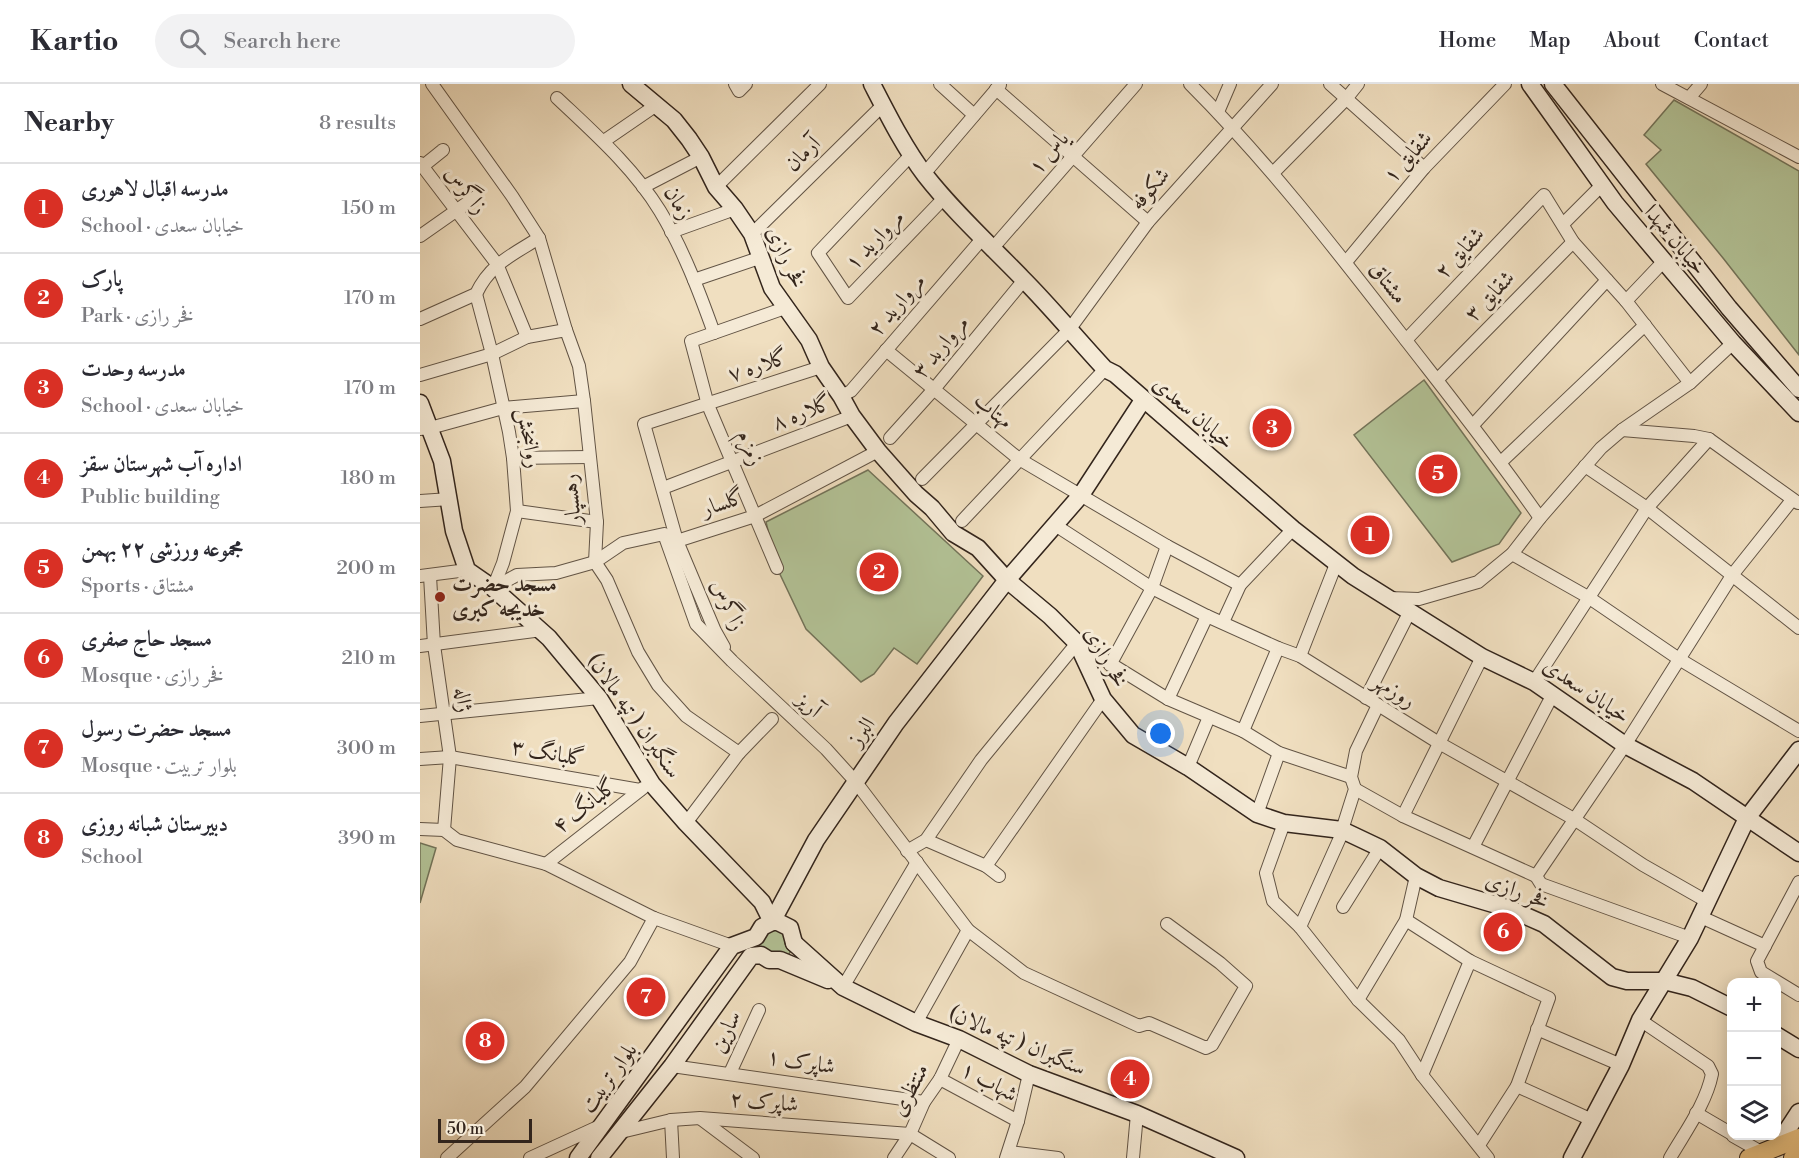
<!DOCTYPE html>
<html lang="en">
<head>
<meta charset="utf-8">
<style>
  body { margin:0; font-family:"Libre Bodoni",Amiri,serif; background:#f2f2f3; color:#2b2b33 }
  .controls { position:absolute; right:18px; bottom:18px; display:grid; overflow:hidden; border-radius:12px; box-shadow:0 3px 15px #0003 }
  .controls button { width:54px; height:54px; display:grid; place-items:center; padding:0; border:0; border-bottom:2px solid #e1e1e2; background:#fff; color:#2b2b33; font:30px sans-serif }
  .scale { position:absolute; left:18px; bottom:15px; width:94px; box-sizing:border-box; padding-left:6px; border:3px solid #33251c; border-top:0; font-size:16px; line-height:21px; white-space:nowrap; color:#33251c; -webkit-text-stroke:4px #f5ead6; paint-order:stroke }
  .you { position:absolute; left:741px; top:650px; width:21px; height:21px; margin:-15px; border:4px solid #fff; border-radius:50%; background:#1a73e8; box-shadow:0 0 0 9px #1a73e833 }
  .badge { display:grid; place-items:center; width:39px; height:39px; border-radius:50%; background:#d93025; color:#fff; font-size:20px; font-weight:700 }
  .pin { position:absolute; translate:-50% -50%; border:3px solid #fff; box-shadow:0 2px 6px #0006 }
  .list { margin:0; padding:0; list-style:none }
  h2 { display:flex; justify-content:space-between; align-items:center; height:78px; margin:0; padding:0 24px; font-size:26px }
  h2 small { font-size:20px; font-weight:400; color:#7c7c81 }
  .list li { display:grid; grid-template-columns:39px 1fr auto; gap:18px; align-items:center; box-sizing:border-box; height:90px; padding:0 24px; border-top:2px solid #e1e1e2 }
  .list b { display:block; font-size:22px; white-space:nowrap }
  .list p { margin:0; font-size:20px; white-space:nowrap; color:#7c7c81 }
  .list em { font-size:20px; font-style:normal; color:#7c7c81 }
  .icon { flex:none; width:33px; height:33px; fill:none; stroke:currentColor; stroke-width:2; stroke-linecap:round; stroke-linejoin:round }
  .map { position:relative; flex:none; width:1379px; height:1074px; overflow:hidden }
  header { display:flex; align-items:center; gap:36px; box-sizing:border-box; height:84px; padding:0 30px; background:#fff; border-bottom:2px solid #e1e1e2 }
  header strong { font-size:28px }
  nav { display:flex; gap:33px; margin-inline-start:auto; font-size:21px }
  .search { width:420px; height:54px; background:#f2f2f3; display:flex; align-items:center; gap:15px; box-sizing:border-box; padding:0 21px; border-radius:33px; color:#7c7c81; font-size:22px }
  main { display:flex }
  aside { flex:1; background:#fff }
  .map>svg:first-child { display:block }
</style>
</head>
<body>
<header>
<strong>Kartio</strong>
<div class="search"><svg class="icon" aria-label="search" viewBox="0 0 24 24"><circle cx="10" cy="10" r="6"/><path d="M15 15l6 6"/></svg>Search here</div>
<nav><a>Home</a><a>Map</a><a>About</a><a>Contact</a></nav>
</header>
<main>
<aside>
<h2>Nearby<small>8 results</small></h2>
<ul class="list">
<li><span class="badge">1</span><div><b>مدرسه اقبال لاهوری</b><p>School · خیابان سعدی</p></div><em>150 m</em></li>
<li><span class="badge">2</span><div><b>پارک</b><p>Park · فخر رازی</p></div><em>170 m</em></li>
<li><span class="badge">3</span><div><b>مدرسه وحدت</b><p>School · خیابان سعدی</p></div><em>170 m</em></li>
<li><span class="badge">4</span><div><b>اداره آب شهرستان سقز</b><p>Public building</p></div><em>180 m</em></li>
<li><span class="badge">5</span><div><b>مجموعه ورزشی ۲۲ بهمن</b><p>Sports · مشتاق</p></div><em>200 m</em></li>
<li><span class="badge">6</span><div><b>مسجد حاج صفری</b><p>Mosque · فخر رازی</p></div><em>210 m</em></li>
<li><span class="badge">7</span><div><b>مسجد حضرت رسول</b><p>Mosque · بلوار تربیت</p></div><em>300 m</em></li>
<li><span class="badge">8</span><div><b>دبیرستان شبانه روزی</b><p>School</p></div><em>390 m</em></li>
</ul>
</aside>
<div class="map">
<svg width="1379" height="1074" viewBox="0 0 1379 1074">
  <rect width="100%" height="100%" fill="#f0dfc0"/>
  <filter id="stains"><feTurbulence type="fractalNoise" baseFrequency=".00333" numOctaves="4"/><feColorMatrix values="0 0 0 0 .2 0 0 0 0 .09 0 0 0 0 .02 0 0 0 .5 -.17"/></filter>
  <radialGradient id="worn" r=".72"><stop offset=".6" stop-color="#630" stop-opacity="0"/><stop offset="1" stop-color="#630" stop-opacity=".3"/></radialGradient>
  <g fill="#b3c397" stroke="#73745a" stroke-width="1.5">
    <path d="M1254,16L1379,87V271L1303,174L1226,80L1241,66L1224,51Z"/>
    <path d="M1004,296L1101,429L1079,460L1032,478L934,351Z"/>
    <path d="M448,386L563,492L497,580L474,564L454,590L441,598L386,545L357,484L346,438Z"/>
    <path d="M0,759L16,764L0,819Z"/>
    <path d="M358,838L374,862L367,873L336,864L335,859Z"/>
  </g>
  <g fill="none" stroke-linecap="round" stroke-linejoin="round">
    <g stroke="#625445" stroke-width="14">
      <g id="street">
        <path d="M12,0L92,112L119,154L146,246"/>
        <path d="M315,0L319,7L326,0"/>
        <path d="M520,0L554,31"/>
        <path d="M770,0C846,76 912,161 978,246C1026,308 1075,369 1120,434"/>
        <path d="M910,0L1004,84"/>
        <path d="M1242,0L1379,73"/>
        <path d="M576,5L728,138"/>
        <path d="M137,14C174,49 213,83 240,127C263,165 279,207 294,249"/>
        <path d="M1269,14L1281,0"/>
        <path d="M798,28L810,0"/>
        <path d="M184,57L235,22"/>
        <path d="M491,71L398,169L428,214L524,114"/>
        <path d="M0,79L77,180L107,253L146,246L159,282L164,317L177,438L175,478L187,496L218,568L238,601L266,632L319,669L352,635"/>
        <path d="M3,82L23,66"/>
        <path d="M853,89L926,15L938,0"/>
        <path d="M504,90L580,1"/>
        <path d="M223,103L281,73"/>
        <path d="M296,103L400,0"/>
        <path d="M1143,140L1182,101"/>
        <path d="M251,148L315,125"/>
        <path d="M332,150L463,21"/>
        <path d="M0,152L57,112"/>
        <path d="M572,165L716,0"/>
        <path d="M926,178L1004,84L1085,0"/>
        <path d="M274,196L342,173"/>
        <path d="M56,210L72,270L89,348L93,374L97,427L83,479L73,504"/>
        <path d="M1206,217L1243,178"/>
        <path d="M0,235L56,210C70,180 92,171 119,154"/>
        <path d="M986,256L1124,111L1153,158L1206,217L1270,299"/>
        <path d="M466,266L599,375L747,462L820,501"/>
        <path d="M0,291L72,270L107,253"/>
        <path d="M1018,295L1153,158"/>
        <path d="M421,312L431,307L562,155"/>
        <path d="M1053,341L1187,196"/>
        <path d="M0,345L10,344L83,324L164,317"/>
        <path d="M1202,346L1274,352L1289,355L1378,419"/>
        <path d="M470,354L515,304L604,196"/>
        <path d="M93,374L169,373"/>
        <path d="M1081,378L1225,241"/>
        <path d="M1165,382L1227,424L1379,544"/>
        <path d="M502,395L649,246L728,138L852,0"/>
        <path d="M243,404L432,332"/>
        <path d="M0,417L30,415"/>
        <path d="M97,427L177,438"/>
        <path d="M542,437L685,285"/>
        <path d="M635,441L732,504L787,532L858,564L880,572L1019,659L1154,735L1223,781L1288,818"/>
        <path d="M257,457L335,432L458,367"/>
        <path d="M1092,470L1168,513L1259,575L1379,647"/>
        <path d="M357,484L288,321L271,257L365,224"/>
        <path d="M0,492L47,486"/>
        <path d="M10,492L14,561L30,673L24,746"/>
        <path d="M73,504L97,491L136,489L175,478L203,459L244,450L276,540L312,577L406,665L435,697L548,846L604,889L719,942L729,939L786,964L792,961L826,902L800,879L747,840"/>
        <path d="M969,514L999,515L1058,498L1092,470L1120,434L1181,364L1202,346L1270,299L1313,259"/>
        <path d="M803,538L820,501L873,445"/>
        <path d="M0,562L122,546"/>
        <path d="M304,563L295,547L257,457L224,340L401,283"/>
        <path d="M880,572L916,480"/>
        <path d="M690,581L732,504L747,462"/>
        <path d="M1114,598L1227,424L1289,355"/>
        <path d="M946,614L989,529"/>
        <path d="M748,615L787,532"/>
        <path d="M0,632L179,614"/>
        <path d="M823,647L858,564"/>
        <path d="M0,675L30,673L220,706"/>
        <path d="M768,683L789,633"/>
        <path d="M935,705L983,732L1116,792"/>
        <path d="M837,730L859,669"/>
        <path d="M983,732L1062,573"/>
        <path d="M266,739L319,669"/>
        <path d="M864,739L846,789L853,817L880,843L938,916L979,956L1002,991L1068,1074"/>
        <path d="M0,745L24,746L37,756L126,780L234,834L312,862"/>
        <path d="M922,746L935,705L931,693L936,667L958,621"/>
        <path d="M506,756L566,782L579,792"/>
        <path d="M1053,763L1133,610"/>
        <path d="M487,767L506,756L561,676L657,559L748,615L823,647L859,669L931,693"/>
        <path d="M126,780L223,704"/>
        <path d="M566,782L683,615"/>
        <path d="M1379,798L1337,877L1341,888L1379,911"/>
        <path d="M923,823L960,764"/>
        <path d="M1281,833L1345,862"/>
        <path d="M986,836L1050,877L1129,914L1097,1002L1059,1061"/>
        <path d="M880,843L923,747"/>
        <path d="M1270,854L1121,800L1116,792L1205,661L1313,490L1372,416"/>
        <path d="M423,903L497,778"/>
        <path d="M938,916L986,836L996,792"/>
        <path d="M1220,936L1288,982L1292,990C1286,1020 1265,1048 1250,1074"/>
        <path d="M496,939L548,846"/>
        <path d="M1117,945L1201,981"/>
        <path d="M252,982L504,1018"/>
        <path d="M310,989L339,926"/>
        <path d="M1002,991L1050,877"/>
        <path d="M520,995L598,1037"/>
        <path d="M1097,1002L1172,1036"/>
        <path d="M1276,1029L1312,1050"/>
        <path d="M281,1035L333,1074"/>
        <path d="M251,1036L253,1074"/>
        <path d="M197,1049L251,1036L280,1034L490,1050L529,1074"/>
        <path d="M1313,1052L1343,1069"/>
        <path d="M589,1068L638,1074"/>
        <path d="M27,1074L105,1003L210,878L234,834"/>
        <path d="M110,1074L182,1041"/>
        <path d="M474,1074L490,1050L504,1018L520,995L539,955"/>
        <path d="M586,1074L598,1037L609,990"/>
        <path d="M713,1074L717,1030"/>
      </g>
    </g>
    <g stroke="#33251c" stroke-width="19">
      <g id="secondary">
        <path d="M211,0L254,36L269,55L281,73L296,103L315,125L332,150L352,204L389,256L401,283L421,312L432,332L458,367L496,410L512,424L533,449L558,464L587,496L630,532L657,559L683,615L713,651L768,683L837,730L864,739L922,746L960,764L996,792L1019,804L1090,825L1124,840L1192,893L1207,897H1244L1272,904L1312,924"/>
        <path d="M452,0C468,31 484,63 505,91C534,128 569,160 602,194C631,223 657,255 685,285L695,290L873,445L933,492L1062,573L1114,598L1205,661L1273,697L1379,769"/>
        <path d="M1110,0L1195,119L1313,259L1379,329"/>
        <path d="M1133,0L1309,224L1379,305"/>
        <path d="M0,319L22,377L34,447L47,486L73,504L129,554L179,614L232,700L266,739L342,818L352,838"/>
        <path d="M352,838L396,756L476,639L587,496L661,411L723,316"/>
        <path d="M374,859L423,903L496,939L539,955L609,990L717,1030L816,1074"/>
        <path d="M1356,951L1379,965"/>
        <path d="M1356,1063L1379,1028"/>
        <path d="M158,1074L312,862L336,853L342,843L352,838H358L370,844L374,859"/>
        <path d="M179,1074L252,982L331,872L341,871L349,876H360L408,896"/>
        <path d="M1152,1074L1201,981L1220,936L1270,854L1327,734L1379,666"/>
      </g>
    </g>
    <g stroke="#33251c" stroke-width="20">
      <g id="primary">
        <path d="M1329,1074L1379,1054"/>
        <path d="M1373,1074L1379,1072"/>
      </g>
    </g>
    <use href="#street" stroke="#f5ead6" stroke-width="12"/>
    <use href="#secondary" stroke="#f5ead6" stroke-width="16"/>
    <use href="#primary" stroke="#e8c080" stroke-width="18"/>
  </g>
  <circle fill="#8f2418" stroke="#f5ead6" stroke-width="2" cx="20" cy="513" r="6"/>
  <g text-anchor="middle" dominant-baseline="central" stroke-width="6" stroke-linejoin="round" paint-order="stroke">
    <g font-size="22" fill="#33251c" stroke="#f5ead6">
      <text transform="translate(629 69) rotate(-49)">یاس ۱</text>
      <text transform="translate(383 70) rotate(-45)">آرمان</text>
      <text transform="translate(988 73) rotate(-48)">شقایق ۱</text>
      <text transform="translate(730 105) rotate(-49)">شکوفه</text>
      <text transform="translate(46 106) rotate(53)">زاگرس</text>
      <text transform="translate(258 119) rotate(59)">زمان</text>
      <text transform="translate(455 156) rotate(-46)">مروارید ۱</text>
      <text transform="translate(1255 156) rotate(50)">خیابان شهدا</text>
      <text transform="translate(1040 169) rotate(-47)">شقایق ۲</text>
      <text transform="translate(366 173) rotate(65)">فخر رازی</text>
      <text transform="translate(968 199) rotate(52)">مشتاق</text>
      <text transform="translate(1070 212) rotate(-46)">شقایق ۳</text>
      <text transform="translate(477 221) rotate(-49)">مروارید ۲</text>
      <text transform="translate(521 263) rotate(-50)">مرواربد ۳</text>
      <text transform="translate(338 282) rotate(-18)">گلاره ۷</text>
      <text transform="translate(573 327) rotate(40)">مهتاب</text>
      <text transform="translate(382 329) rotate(-21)">گلاره ۸</text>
      <text transform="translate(773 329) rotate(41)">خیابان سعدی</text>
      <text transform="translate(109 354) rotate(81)">روانبخش</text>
      <text transform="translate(330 364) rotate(68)">زمزم</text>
      <text transform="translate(152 415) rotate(-95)">رهسپار</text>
      <text transform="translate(303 419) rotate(-19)">گلسار</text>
      <text transform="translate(308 521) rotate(65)">زاگرس</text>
      <text transform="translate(686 573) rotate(60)">فخر رازی</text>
      <text transform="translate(974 607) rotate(32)">روزمهر</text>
      <text transform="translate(1166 607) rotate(34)">خیابان سعدی</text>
      <text transform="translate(43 616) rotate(82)">ژاله</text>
      <text transform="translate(389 621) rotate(43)">آریز</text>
      <text transform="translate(214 632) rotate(55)">سنگبران ( تپه مالان)</text>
      <text transform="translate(442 648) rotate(-55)">البرز</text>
      <text transform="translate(128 669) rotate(10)">گلبانگ ۳</text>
      <text transform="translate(165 722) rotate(-38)">گلبانگ ۴</text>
      <text transform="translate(1097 807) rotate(21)">فخر رازی</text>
      <text transform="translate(306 948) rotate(-65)">سارین</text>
      <text transform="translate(597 957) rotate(23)">سنگبران ( تپه مالان)</text>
      <text transform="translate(381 978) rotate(9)">شاپرک ۱</text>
      <text transform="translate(189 994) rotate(-54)">بلوار تربیت</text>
      <text transform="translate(569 998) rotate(28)">شهاب ۱</text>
      <text transform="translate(490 1006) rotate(-62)">منتظری</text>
      <text transform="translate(344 1018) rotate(5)">شاپرک ۲</text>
    </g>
    <g font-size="22" font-weight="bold" fill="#33251c" stroke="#f5ead6" text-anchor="start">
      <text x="32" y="500">مسجد حضرت<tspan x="32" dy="25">خدیجه کبری</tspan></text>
    </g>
  </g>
  <rect width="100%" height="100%" filter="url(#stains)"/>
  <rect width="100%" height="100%" fill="url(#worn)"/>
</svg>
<div class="controls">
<button>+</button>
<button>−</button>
<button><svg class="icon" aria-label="layers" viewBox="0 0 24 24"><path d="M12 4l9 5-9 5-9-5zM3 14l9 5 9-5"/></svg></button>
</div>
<div class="scale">50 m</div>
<div class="you"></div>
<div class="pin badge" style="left:950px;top:451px">1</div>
<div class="pin badge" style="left:459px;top:488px">2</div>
<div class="pin badge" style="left:852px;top:344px">3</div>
<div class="pin badge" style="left:710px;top:995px">4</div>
<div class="pin badge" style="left:1018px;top:390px">5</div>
<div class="pin badge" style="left:1083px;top:848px">6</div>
<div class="pin badge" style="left:226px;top:913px">7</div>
<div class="pin badge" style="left:65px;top:957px">8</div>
</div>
</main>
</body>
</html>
